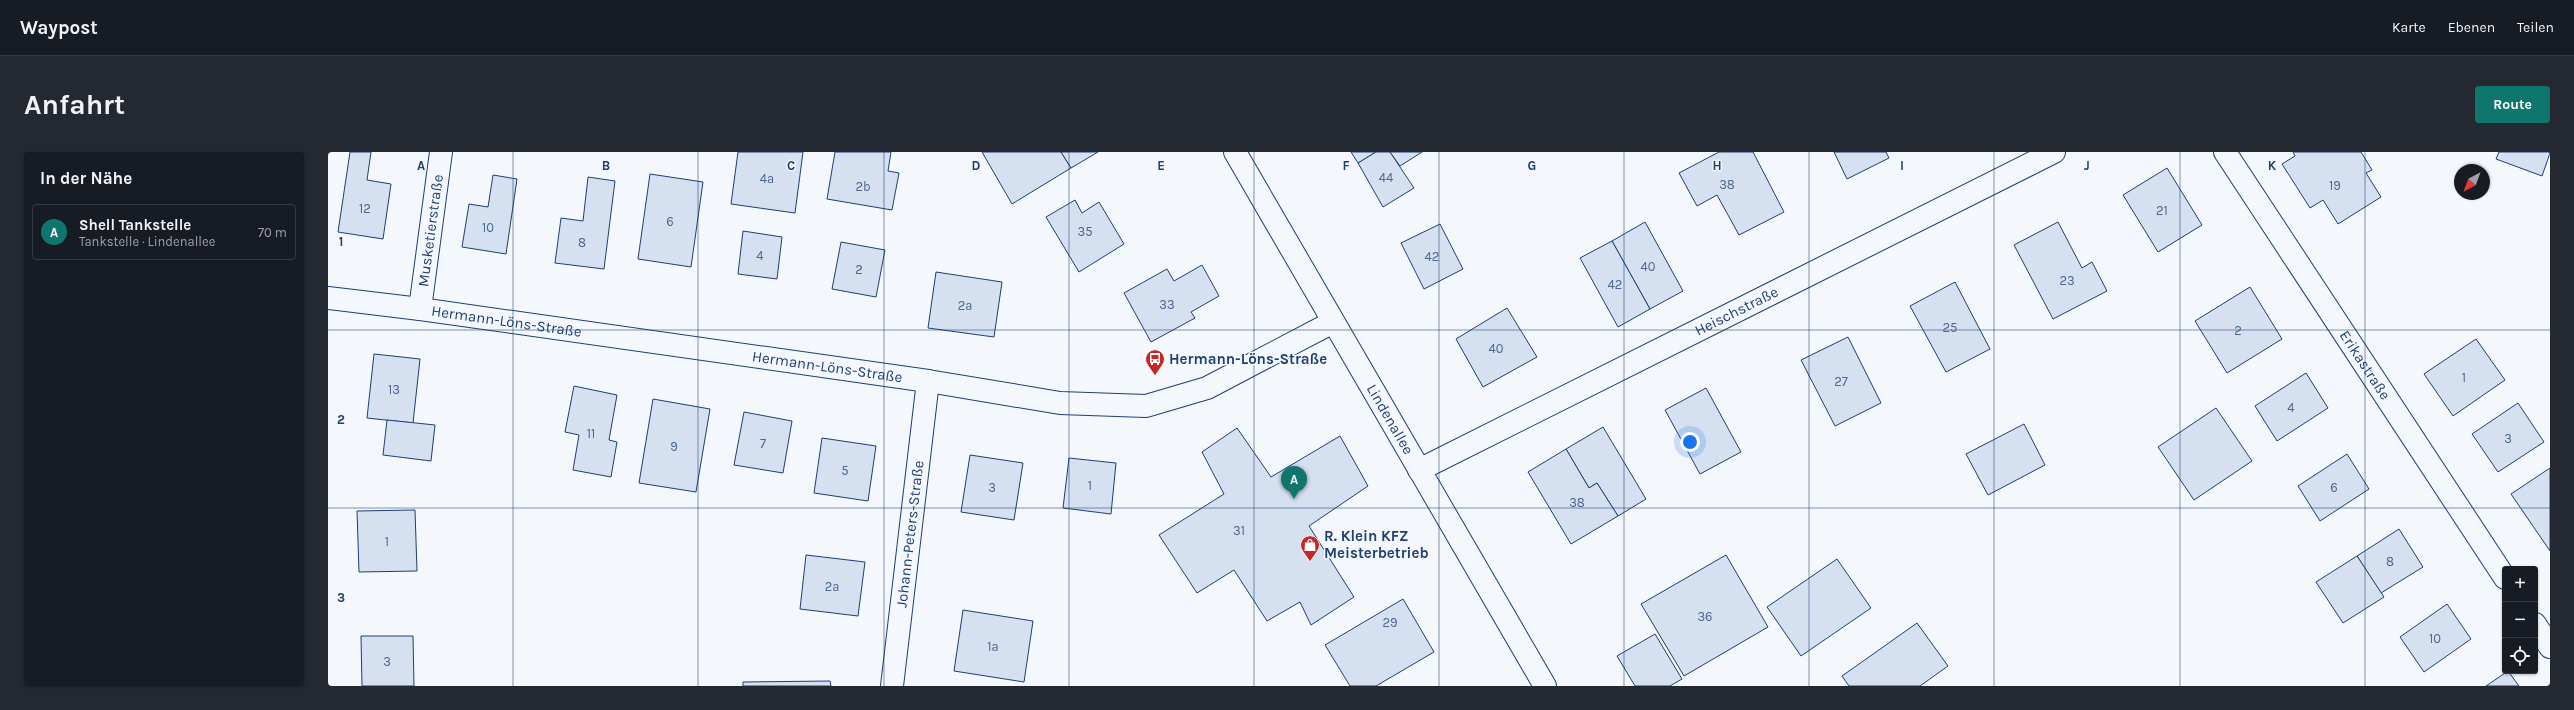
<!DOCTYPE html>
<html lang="de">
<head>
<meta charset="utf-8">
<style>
  body { margin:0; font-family:Karla,sans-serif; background:#242831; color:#f1f3f6 }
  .controls { position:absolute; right:12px; bottom:12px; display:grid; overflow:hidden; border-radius:4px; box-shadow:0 1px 3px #0004 }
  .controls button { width:36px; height:36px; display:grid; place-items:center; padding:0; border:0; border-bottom:1px solid #363941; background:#171b24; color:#f1f3f6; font:20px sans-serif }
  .compass { position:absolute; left:2126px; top:12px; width:36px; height:36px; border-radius:50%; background:#171b24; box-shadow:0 1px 3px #0004; rotate:221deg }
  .you { position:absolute; left:1362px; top:290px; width:14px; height:14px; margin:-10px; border:3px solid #fff; border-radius:50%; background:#1a73e8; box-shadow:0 0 0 6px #1a73e833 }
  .badge { display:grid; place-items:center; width:26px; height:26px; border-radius:50%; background:#0f766e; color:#fff; font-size:13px; font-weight:700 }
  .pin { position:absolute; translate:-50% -33px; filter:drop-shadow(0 1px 2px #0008) }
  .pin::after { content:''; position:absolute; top:21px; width:14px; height:12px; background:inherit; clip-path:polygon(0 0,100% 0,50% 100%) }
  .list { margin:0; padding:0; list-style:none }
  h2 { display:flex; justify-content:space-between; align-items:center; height:52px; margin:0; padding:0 16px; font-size:17px }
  h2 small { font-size:13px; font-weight:400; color:#9ea1a6 }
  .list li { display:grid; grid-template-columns:26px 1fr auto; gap:12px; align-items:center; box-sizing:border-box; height:56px; margin:0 8px 8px; padding:0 8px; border:1px solid #363941; border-radius:4px }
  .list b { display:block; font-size:15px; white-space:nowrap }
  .list p { margin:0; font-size:13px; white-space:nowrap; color:#9ea1a6 }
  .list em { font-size:13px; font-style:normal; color:#9ea1a6 }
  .icon { flex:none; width:22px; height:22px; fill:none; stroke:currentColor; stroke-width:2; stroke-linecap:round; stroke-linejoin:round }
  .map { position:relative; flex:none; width:2222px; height:534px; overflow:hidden; border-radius:4px }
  header { display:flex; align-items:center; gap:24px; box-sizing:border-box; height:56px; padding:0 20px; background:#171b24; border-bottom:1px solid #363941 }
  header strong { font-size:19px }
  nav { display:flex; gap:22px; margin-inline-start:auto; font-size:14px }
  .intro { display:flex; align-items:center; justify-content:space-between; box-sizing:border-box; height:96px; padding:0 24px }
  h1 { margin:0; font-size:28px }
  .button { padding:10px 18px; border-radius:4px; background:#0f766e; color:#fff; font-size:14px; font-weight:700 }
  main { display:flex; gap:24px; padding:0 24px }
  aside { flex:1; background:#171b24; border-radius:4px; box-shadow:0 1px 3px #0004 }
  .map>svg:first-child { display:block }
</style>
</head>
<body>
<header>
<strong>Waypost</strong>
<nav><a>Karte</a><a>Ebenen</a><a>Teilen</a></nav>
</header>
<div class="intro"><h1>Anfahrt</h1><a class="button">Route</a></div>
<main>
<aside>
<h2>In der Nähe<small></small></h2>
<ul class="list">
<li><span class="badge">A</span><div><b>Shell Tankstelle</b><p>Tankstelle · Lindenallee</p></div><em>70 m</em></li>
</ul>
</aside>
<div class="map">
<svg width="2222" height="534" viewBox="0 0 2222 534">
  <rect width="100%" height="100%" fill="#f4f7fb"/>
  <g fill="#d5e0f0" stroke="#1d3f73">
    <path d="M22,0H43L39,28L63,32L55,87L10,80Z"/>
    <path d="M410,0H475L467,61L403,52Z"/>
    <path d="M507,0H563L560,19L571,21L564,58L499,47Z"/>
    <path d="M654,0H733L743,16L684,52Z"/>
    <path d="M733,0H770L743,16Z"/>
    <path d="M1023,0H1048L1030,11Z"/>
    <path d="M1048,0H1062L1086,36L1055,55L1030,11Z"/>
    <path d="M1062,0H1094L1072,14Z"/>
    <path d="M1391,0H1425L1456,60L1411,83L1389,43L1369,54L1351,21Z"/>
    <path d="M1506,0H1558L1561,6L1519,27Z"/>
    <path d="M1965,0H2033L2044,18L2038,21L2053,45L2010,72L1995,48L1982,56L1954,12L1967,4Z"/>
    <path d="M2171,0H2222V1L2214,24L2168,7Z"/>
    <path d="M1839,16L1874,73L1830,100L1795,43Z"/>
    <path d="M322,22L375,30L363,115L310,107Z"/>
    <path d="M165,23L189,27L178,102L134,95L141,52L160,55Z"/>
    <path d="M260,25L287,29L276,117L227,111L233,66L255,69Z"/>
    <path d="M747,48L754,61L771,50L796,92L751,120L718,65Z"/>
    <path d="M1317,70L1355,139L1322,157L1284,89Z"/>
    <path d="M1730,70L1754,116L1764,110L1779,139L1725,167L1686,93Z"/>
    <path d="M1112,72L1135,117L1096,137L1073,91Z"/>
    <path d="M415,79L454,85L449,127L410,122Z"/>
    <path d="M1284,89L1322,157L1290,175L1252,106Z"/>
    <path d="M513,90L557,98L548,145L504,137Z"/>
    <path d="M874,113L891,144L863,160L867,166L823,190L796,141L839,117L846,129Z"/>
    <path d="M608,120L674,130L666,185L600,176Z"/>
    <path d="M1627,130L1662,197L1618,220L1582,154Z"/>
    <path d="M1922,135L1954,187L1899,221L1867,169Z"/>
    <path d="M1179,156L1209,205L1155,235L1128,187Z"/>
    <path d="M1520,185L1553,251L1507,274L1473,208Z"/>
    <path d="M2148,187L2177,228L2125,264L2096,222Z"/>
    <path d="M46,202L92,207L85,271L39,266Z"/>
    <path d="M1978,221L2000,256L1949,289L1927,254Z"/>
    <path d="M246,234L289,243L281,288L289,290L283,325L245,318L251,283L237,280Z"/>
    <path d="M1378,236L1413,300L1372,322L1337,258Z"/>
    <path d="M325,247L382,257L368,340L311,331Z"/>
    <path d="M2190,251L2216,290L2170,320L2144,282Z"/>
    <path d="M1888,256L1924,309L1866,348L1830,295Z"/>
    <path d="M416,260L464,269L455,321L406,313Z"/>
    <path d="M59,268L107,273L103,309L55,303Z"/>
    <path d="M1696,272L1717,313L1660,343L1638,302Z"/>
    <path d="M1275,275L1318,347L1290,364L1269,331L1261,336L1238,297Z"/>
    <path d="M909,276L943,325L1012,284L1040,334L981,374L1026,445L983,473L972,450L939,469L906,418L869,441L831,383L896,342L874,300Z"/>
    <path d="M494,286L548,294L540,349L486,341Z"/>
    <path d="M1238,297L1261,336L1269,331L1290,364L1243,392L1200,320Z"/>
    <path d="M2019,302L2041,337L1992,369L1970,334Z"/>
    <path d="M642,303L695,311L686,368L633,360Z"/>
    <path d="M741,306L788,311L783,362L735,356Z"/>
    <path d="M2222,316V399L2183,342Z"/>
    <path d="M87,358L89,419L31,420L29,359Z"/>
    <path d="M2071,377L2095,415L2053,441L2029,404Z"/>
    <path d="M478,403L537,410L530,464L472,457Z"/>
    <path d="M1398,403L1440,475L1356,524L1313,452Z"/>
    <path d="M2029,404L2056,445L2015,471L1988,430Z"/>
    <path d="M1509,407L1543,456L1473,504L1439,455Z"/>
    <path d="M1075,447L1106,500L1048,534H1022L997,493Z"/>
    <path d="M2119,452L2143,487L2096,520L2072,485Z"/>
    <path d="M635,458L705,469L696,530L626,519Z"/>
    <path d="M1589,471L1620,514L1592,534H1521L1514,524Z"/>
    <path d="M1327,482L1354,527L1342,534H1307L1289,504Z"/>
    <path d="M33,484H85L86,534H34Z"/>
    <path d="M2180,519L2191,534H2158Z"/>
    <path d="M502,529L503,534H415V530Z"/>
  </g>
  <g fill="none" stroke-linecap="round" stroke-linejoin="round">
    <g stroke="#1d3f73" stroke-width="24">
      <g id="street">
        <path id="s1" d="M1897,0L2177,426"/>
        <path id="s2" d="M0,146L92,157L600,229L732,251L818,254L879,236L1005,170"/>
        <path id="s3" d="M92,157L113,0"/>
        <path id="s4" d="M1091,318L1726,0"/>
        <path d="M2207,472L2222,495"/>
        <path id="s5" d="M564,534L600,229"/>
      </g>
    </g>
    <g stroke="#1d3f73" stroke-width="24">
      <g id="secondary">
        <path id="s6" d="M907,0L1217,534"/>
      </g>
    </g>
    <use href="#street" stroke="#f4f7fb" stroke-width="22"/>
    <use href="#secondary" stroke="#f4f7fb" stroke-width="22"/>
  </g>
  <path fill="none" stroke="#1d3f73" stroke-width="1" stroke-opacity="0.55" d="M185,0V534M370,0V534M556,0V534M741,0V534M926,0V534M1111,0V534M1296,0V534M1481,0V534M1666,0V534M1852,0V534M2037,0V534M0,178H2222M0,356H2222"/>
  <defs>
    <g id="bus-pin" transform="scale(1)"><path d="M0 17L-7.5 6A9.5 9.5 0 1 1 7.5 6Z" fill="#c62828" stroke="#f4f7fb"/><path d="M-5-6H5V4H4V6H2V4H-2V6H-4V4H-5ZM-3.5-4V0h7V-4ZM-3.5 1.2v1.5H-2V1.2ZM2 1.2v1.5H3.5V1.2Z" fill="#fff"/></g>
    <g id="shop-pin" transform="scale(1)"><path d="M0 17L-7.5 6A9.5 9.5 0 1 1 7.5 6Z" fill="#c62828" stroke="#f4f7fb"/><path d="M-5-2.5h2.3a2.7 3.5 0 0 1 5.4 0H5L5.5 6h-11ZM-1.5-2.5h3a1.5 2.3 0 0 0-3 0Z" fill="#fff"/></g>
  </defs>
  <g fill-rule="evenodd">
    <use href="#bus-pin" x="827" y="207"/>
    <use href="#shop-pin" x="982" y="393"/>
  </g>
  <g text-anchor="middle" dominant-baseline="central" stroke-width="3" stroke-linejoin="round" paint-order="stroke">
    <g font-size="13" fill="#4b6792">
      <text x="1058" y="25">44</text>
      <text x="439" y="26">4a</text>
      <text x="1399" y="32">38</text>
      <text x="2007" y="33">19</text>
      <text x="535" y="34">2b</text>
      <text x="37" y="56">12</text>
      <text x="1834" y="58">21</text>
      <text x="342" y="69">6</text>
      <text x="160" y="75">10</text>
      <text x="757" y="79">35</text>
      <text x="254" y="90">8</text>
      <text x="432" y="103">4</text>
      <text x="1104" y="104">42</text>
      <text x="1320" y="114">40</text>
      <text x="531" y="117">2</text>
      <text x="1739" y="128">23</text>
      <text x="1287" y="132">42</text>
      <text x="839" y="152">33</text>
      <text x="637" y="153">2a</text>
      <text x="1622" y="175">25</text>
      <text x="1910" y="178">2</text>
      <text x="1168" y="196">40</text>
      <text x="2136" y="225">1</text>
      <text x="1513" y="229">27</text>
      <text x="66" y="237">13</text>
      <text x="1963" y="255">4</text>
      <text x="263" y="281">11</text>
      <text x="2180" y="286">3</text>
      <text x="435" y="291">7</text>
      <text x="346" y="294">9</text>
      <text x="517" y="318">5</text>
      <text x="762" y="333">1</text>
      <text x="664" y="335">3</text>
      <text x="2006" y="335">6</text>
      <text x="1249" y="350">38</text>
      <text x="911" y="378">31</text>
      <text x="59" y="389">1</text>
      <text x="2062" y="409">8</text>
      <text x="504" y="434">2a</text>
      <text x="1377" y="464">36</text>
      <text x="1062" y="470">29</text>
      <text x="2107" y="486">10</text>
      <text x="665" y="494">1a</text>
      <text x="59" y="509">3</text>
    </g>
    <g font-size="15" fill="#1d3f73" stroke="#f4f7fb">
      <text stroke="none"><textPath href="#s3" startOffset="79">Musketierstraße</textPath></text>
      <text stroke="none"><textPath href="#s4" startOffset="355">Heischstraße</textPath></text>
      <text stroke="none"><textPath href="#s2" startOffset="180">Hermann-Löns-Straße</textPath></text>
      <text stroke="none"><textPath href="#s1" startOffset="255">Erikastraße</textPath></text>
      <text stroke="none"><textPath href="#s2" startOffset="504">Hermann-Löns-Straße</textPath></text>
      <text stroke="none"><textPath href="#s6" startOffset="309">Lindenallee</textPath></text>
      <text stroke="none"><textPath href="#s5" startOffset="153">Johann-Peters-Straße</textPath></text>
    </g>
    <g font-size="15" font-weight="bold" fill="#1d3f73" stroke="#f4f7fb" text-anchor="start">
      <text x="841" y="207">Hermann-Löns-Straße</text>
      <text x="996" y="384">R. Klein KFZ<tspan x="996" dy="17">Meisterbetrieb</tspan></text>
    </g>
  </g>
  <g font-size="13" text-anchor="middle" font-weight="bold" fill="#1d3f73" stroke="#f4f7fb" stroke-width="3" stroke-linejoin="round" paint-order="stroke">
    <text x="93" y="18">A</text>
    <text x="278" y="18">B</text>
    <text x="463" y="18">C</text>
    <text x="648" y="18">D</text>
    <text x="833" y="18">E</text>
    <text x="1018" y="18">F</text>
    <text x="1204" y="18">G</text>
    <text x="1389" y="18">H</text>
    <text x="1574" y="18">I</text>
    <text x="1759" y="18">J</text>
    <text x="1944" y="18">K</text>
    <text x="13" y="94">1</text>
    <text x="13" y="272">2</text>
    <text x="13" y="450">3</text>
  </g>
</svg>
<div class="controls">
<button>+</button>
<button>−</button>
<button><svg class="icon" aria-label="locate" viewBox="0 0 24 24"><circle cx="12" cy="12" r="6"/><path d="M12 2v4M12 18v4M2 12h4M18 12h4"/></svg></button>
</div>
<svg class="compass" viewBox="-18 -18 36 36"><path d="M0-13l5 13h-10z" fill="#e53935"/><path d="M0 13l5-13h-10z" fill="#9ea1a6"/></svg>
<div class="you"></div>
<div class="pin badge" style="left:966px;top:347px">A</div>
</div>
</main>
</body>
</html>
